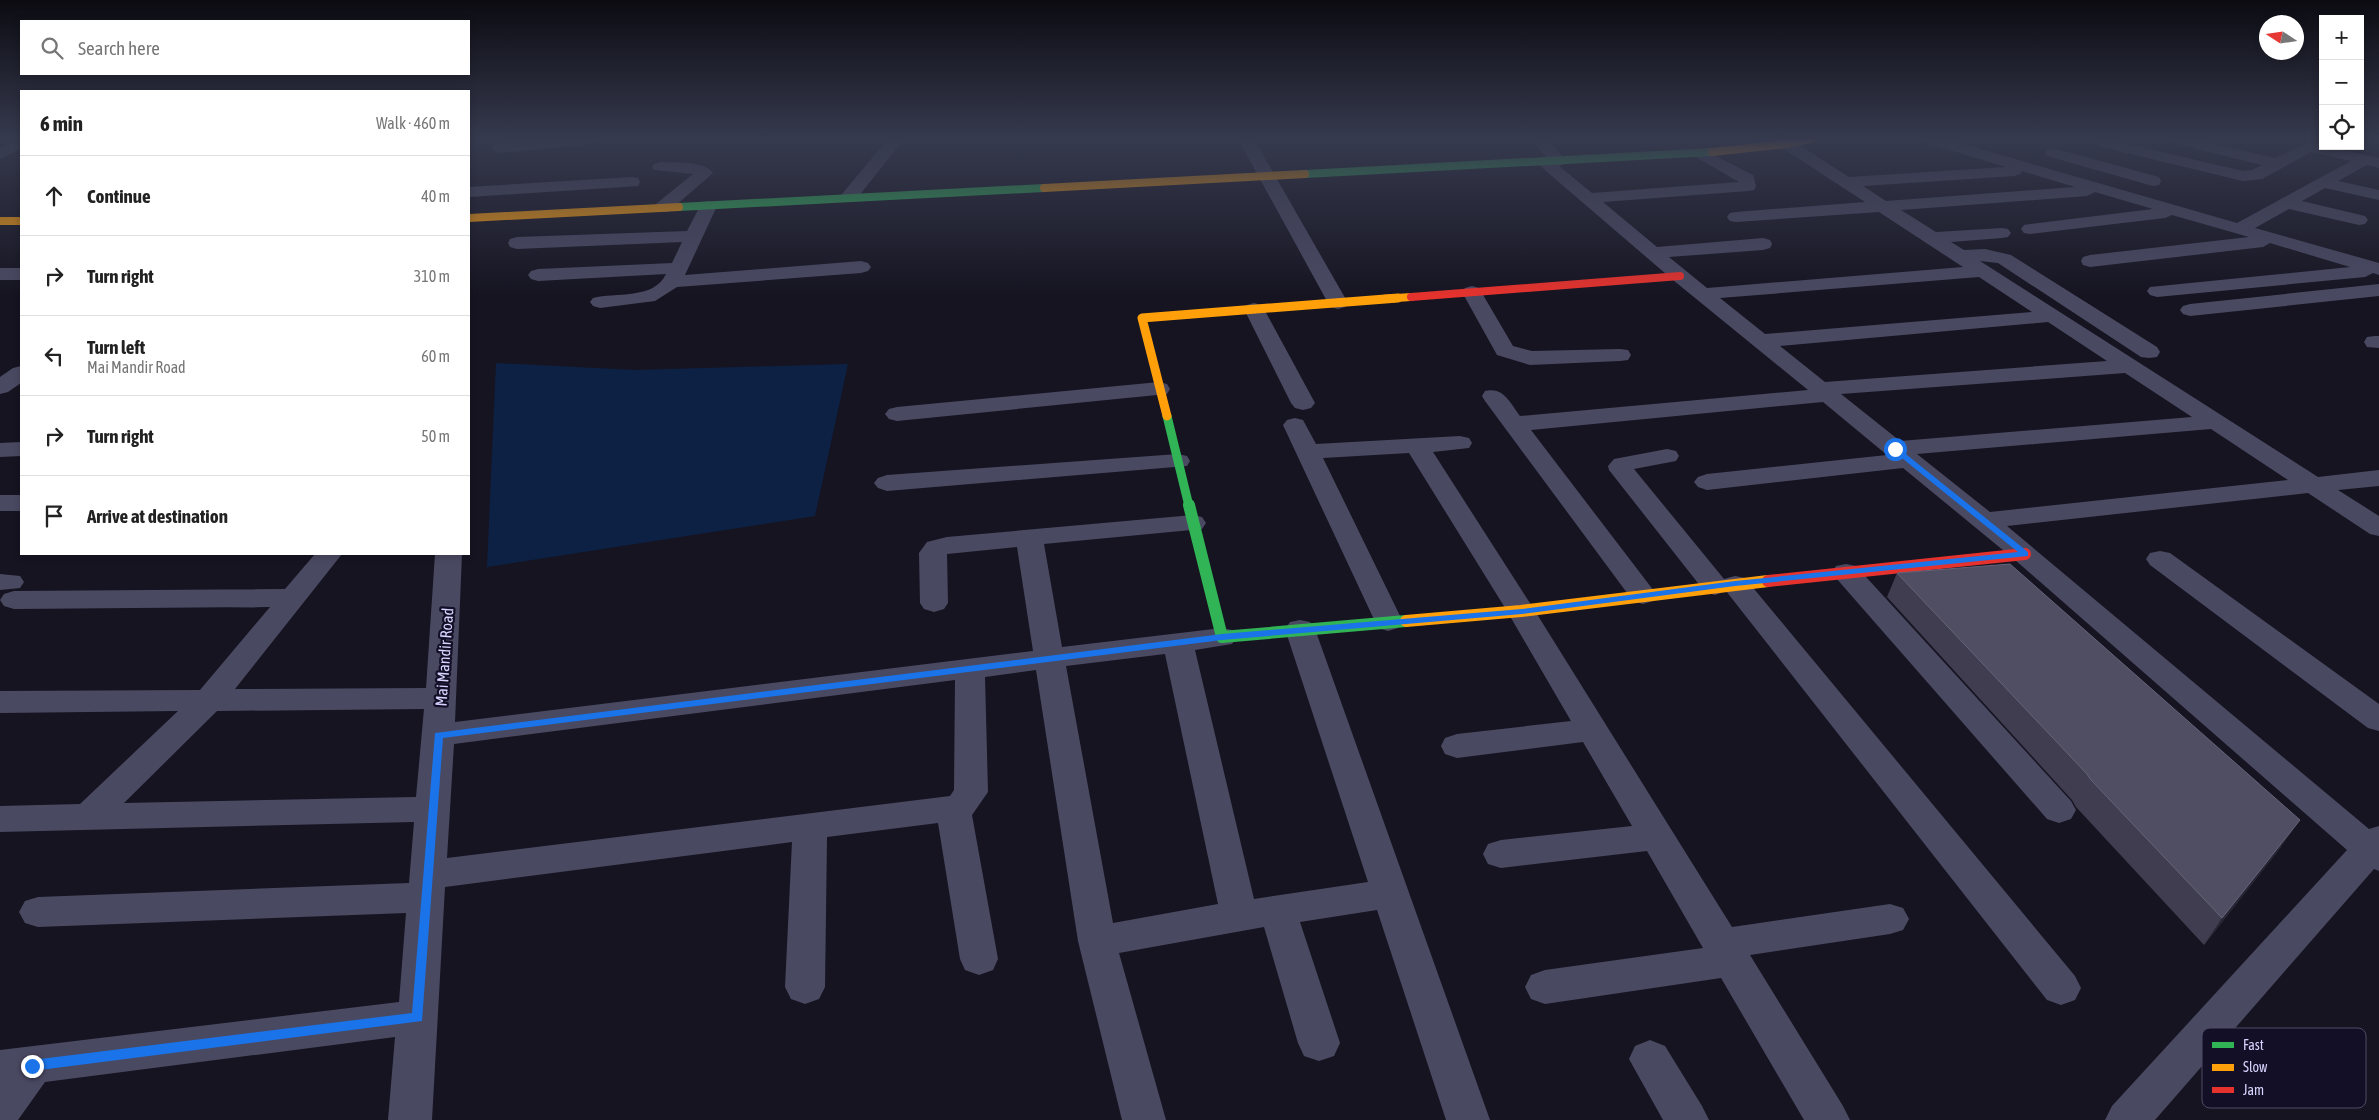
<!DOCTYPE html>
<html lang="en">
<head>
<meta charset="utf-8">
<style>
  body { margin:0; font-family:"Asap Condensed",sans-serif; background:#f6f6f6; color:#222 }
  .controls { position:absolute; right:15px; top:15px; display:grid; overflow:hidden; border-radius:0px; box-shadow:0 2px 8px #0003 }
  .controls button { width:45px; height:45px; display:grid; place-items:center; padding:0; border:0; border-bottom:1px solid #e0e0e0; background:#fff; color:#222; font:25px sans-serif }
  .compass { position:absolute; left:2259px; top:15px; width:45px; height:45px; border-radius:50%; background:#fff; box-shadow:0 2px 8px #0003; rotate:282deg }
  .stop { position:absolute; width:15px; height:15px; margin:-11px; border:4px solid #1a73e8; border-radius:50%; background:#fff }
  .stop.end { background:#1a73e8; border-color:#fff; box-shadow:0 1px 5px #0008 }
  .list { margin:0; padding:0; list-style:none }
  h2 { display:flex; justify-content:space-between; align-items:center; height:65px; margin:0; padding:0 20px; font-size:21px }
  h2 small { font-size:16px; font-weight:400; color:#767676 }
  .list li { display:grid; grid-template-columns:32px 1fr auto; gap:15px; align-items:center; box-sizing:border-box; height:80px; padding:0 20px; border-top:1px solid #e0e0e0 }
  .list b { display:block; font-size:19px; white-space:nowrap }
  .list p { margin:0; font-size:16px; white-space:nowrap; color:#767676 }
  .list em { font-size:16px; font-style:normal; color:#767676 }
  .icon { flex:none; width:28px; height:28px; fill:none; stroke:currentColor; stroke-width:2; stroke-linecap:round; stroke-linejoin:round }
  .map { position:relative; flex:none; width:2379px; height:1120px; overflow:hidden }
  .search { position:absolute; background:#fff; box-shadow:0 2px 8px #0003; left:20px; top:20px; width:450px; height:55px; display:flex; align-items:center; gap:12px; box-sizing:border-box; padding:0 18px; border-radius:0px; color:#767676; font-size:19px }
  .panel { position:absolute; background:#fff; box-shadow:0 2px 8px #0003; left:20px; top:90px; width:450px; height:465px; border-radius:0px }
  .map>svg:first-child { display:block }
</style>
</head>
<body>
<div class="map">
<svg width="2379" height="1120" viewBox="0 0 2379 1120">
  <rect width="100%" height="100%" fill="#161421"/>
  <path fill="#0d2144" d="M496,363L635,370L848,364L815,516L487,567Z"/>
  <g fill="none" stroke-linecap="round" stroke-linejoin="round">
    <g fill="#4a4962" fill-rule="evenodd">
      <path d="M21,139V149L0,159V148Z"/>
      <path d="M545,139H599L591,144L500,153L494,151L492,148L494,145L500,143Z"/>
      <path d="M888,139H904L854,202H842L839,198L842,194Z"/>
      <path d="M1238,139H1254L1348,303L1345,307L1338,309L1331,307L1328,303Z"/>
      <path d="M1530,139H1547L1567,161L1565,164L1559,166L1592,193L1739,182L1694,156L1692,153L1694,150L1700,148L1753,175L1756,186L1754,190L1748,191L1603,202L1657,247L1763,238L1770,240L1772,244L1770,248L1763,250L1669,257L1707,288L1963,267L1879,212L1736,222L1730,221L1727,217L1730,213L1736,212L1865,202L1781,147L1779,144L1787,139L1793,141L1849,177L2006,167L1923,142L1920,139H1945L2237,223L2351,161L2311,152L2262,179L2243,181L2098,146L2096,143L2098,140L2106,139L2243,171L2252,170L2262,165L2169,142L2166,139H2193L2275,158L2309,142L2379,158V168L2367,165L2338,181L2379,190V200L2325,188L2302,201L2365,216L2368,220L2365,224L2359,225L2289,209L2255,228L2379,263V275L2373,273L2365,277L2157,297L2150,295L2147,291L2150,287L2350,267L2270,243L2263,247L2090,267L2083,265L2081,261L2083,257L2090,255L2249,237L2172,215L2165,218L2030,234L2024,233L2021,229L2024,225L2030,224L2153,209L2095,192L2087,196L1901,210L1936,232L2002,228L2008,229L2011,233L2008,237L2002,238L1951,242L1964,250L1985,249L2011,255L2157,347L2160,352L2157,357L2149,358L2141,357L1998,263L1980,261L2318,477L2379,470V486L2338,490L2379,516V536L2370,534L2308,493L2007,526L2369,829L2379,826V871L2374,869L2155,1120H2105L2112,1106L2347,850L2015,560L1903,468L1707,490L1698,487L1694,482L1698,477L1707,474L1887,455L1823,402L1531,430L1657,595L1653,601L1643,604L1633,601L1485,401L1482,396L1485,391C1504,387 1510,403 1520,416L1808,390L1673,280L1539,165L1537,162L1539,159L1547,158ZM2022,171L2075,187L1886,201L1863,186L2014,176L2020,174ZM1979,277L2032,312L1765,334L1720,298ZM2048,322L2107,361L1825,382L1780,346ZM2125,373L2192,417L1900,441L1841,394ZM2211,429L2288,480L1990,512L1917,454Z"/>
      <path d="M2053,148L2159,177L2161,181L2159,185L2153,186L2047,156L2045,153L2047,150Z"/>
      <path d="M660,162C675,163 704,160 713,173L668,212H656L653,208L656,204L693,174L654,170L652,167L654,164Z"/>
      <path d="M632,177L638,178L640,182L638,186L469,197V187Z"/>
      <path d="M708,201L714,202L717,206L685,275L861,261L868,263L871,267L868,271L861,273L677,287L655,301L600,308L593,306L590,302L593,298C615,292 654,300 666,274L538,281L531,279L528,275L531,271L538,269L672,263L682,242L517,249L510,247L508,243L510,239L517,237L687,231L702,202Z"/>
      <rect x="0" y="268" width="21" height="12"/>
      <path d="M2379,284V296L2190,316L2183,314L2180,310L2183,306L2190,304Z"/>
      <path d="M1472,286L1479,288L1513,346L1532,351L1620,349L1628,350L1631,355L1628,360L1620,361L1530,365L1497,355L1462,292L1465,288Z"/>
      <path d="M1254,303L1261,305L1264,309L1315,403L1311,408L1303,410L1295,408L1291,403L1244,309L1247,305Z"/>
      <path d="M2375,336H2379V348L2367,347L2364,342L2367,337Z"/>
      <path d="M21,366V383L8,392L0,394V377L13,368Z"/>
      <path d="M1159,382L1167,384L1170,389L1167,394L897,421L889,419L885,414L889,409L897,407Z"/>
      <path d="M1295,418L1303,420L1316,444L1460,436L1469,438L1472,443L1469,448L1433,452L1535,611L1732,927L1890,904L1903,908L1909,919L1903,930L1890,934L1750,955L1843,1106L1850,1120H1804L1721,978L1545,1004L1531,999L1525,987L1531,975L1545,970L1703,948L1647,851L1501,868L1488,864L1483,854L1488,844L1501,840L1632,826L1583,742L1457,758L1445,754L1441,746L1445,738L1457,734L1571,721L1507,611L1409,453L1323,458L1403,622L1398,628L1388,631L1378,628L1283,425L1287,420Z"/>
      <path d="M21,442V456L0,457V443Z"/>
      <path d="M1667,449L1676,451L1679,456L1676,461L1634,469L1724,579L1735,576L1745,578L2075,976L2081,988L2075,1000L2061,1005L2047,1000L1726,591L1715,595L1705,592L1609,470L1608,466L1614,459Z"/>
      <path d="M1178,454L1187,456L1190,461L1187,466L887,491L878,488L874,483L878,478L887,475Z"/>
      <rect x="0" y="495" width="21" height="16"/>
      <path d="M1193,515L1202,517L1206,523L1202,529L1044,544L1062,647L1222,628L1232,630L1237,637L1232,644L1195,650L1254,899L1368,882L1285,629L1290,622L1300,620L1310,622L1315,629L1490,1120H1446L1377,910L1300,922L1340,1043L1334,1056L1319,1061L1304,1056L1298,1043L1264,927L1119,953L1166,1120H1122L1078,941L1036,670L985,677L988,792L972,815L998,959L993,970L979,975L965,970L960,959L938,823L827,837L825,987L819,999L805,1004L791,999L785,987L792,842L445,887L432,1120H388L395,1037L45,1082L18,1120H0V1050L399,1002L406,913L38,927L25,923L19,912L25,901L38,897L409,883L414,822L0,832V806L80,804L178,711L0,713V691L200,690L270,607L14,609L4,606L0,600L4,594L14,591L285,589L315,554H342L235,689L426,688L435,554H462L455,722L1033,651L1017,547L947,554L948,603L944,609L934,612L924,609L920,603L919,553L927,542L947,537ZM1165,654L1218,904L1113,923L1066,666ZM955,680L954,790L950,796L447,858L454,744ZM424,709L416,797L124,803L217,711Z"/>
      <path d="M2160,551L2170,553L2379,704V731L2368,728L2150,565L2146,559L2150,553Z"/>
      <path d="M1846,564L1856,566L2071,801L2076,810L2071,819L2059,823L2047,819L1836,578L1832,572L1836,566Z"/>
      <path d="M0,574L20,576L24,582L20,588L0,590Z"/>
      <path d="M1650,1040L1665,1046L1702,1106L1709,1120H1663L1629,1059L1635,1046Z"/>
    </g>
    <g stroke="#30b455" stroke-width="8">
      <path d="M1305,174L1712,152"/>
      <path d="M679,207L1044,188"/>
    </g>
    <path stroke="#30b455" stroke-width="9" d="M1167,416L1189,506"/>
    <path stroke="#30b455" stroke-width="12" d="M1189,505L1222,637L1406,621"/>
    <g stroke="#ff9f0a" stroke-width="8">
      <path d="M1712,152L1787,144L1811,139"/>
      <path d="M1044,188L1305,174"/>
      <path d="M469,218L679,207"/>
      <path d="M0,221H21"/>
      <path d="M1382,299L1411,297"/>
    </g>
    <path stroke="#ff9f0a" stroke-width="9" d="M1167,416L1142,318L1398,298"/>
    <path stroke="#ff9f0a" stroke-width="12" d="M1406,621L1521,611L1768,581"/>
    <path stroke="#e5322d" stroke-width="8" d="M1411,297L1680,276"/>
    <path stroke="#e5322d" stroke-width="12" d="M1768,581L2025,554"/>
  </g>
  <path fill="#403d50" d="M1897,573L2281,847L2204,945L2076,807L2072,800L1887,597Z"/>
  <path fill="#282635" d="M2300,820L2281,847L2204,945L2222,918Z"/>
  <path fill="#504e63" stroke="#66637b" d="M2010,564L2300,820L2222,918L2091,780L2087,774L1897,573Z"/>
  <linearGradient id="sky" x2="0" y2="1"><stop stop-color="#0c0b12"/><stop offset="0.47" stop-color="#363a4e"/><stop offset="1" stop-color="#363a4e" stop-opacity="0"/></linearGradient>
  <rect width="2379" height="296" fill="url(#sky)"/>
  <path fill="#1a73e8" d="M1892,447H1897L2028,552V556L1735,586L1522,614L1222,640L443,738L422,1021L32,1071L27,1070L25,1066L27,1062L32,1060L412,1013L435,733L1222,634L1522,609L1735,581L2018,552L1892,450Z"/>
  <g text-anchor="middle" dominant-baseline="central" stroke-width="4.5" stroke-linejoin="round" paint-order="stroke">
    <g font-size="16" fill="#d9d4ff" stroke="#130f26">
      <text transform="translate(444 657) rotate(-86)">Mai Mandir Road</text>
    </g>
  </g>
  <rect x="2202" y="1028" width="164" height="80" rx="8" fill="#130f26" stroke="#4e4a67" stroke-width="1"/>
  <rect x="2212" y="1042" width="22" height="6" fill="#30b455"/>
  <rect x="2212" y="1064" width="22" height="7" fill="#ff9f0a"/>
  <rect x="2212" y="1087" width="22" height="6" fill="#e5322d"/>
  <g font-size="14" fill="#d9d4ff">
    <text x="2243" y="1050">Fast</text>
    <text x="2243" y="1072">Slow</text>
    <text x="2243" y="1095">Jam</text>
  </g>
</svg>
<div class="controls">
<button>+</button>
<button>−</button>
<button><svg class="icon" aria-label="locate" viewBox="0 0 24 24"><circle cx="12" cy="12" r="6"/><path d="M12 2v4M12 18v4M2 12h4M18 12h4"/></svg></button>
</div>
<svg class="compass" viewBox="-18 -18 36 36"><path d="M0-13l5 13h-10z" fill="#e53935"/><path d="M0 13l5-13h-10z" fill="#767676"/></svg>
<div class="stop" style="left:1895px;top:449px"></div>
<div class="stop end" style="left:32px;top:1066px"></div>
<div class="search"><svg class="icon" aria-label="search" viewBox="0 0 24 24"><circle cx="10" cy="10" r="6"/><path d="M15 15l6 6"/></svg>Search here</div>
<section class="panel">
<h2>6 min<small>Walk · 460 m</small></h2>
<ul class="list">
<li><svg class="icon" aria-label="ahead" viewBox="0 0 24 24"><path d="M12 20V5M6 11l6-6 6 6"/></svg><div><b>Continue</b></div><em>40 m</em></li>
<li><svg class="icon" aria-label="right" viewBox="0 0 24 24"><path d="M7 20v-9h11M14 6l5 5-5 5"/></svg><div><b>Turn right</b></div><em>310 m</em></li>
<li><svg class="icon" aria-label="left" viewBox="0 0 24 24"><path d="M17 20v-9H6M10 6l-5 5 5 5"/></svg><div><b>Turn left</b><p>Mai Mandir Road</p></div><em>60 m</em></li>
<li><svg class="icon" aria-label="right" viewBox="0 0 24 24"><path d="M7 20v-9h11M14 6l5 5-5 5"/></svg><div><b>Turn right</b></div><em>50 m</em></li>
<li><svg class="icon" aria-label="arrive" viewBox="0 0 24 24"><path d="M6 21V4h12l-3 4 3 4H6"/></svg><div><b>Arrive at destination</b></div></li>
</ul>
</section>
</div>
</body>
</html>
